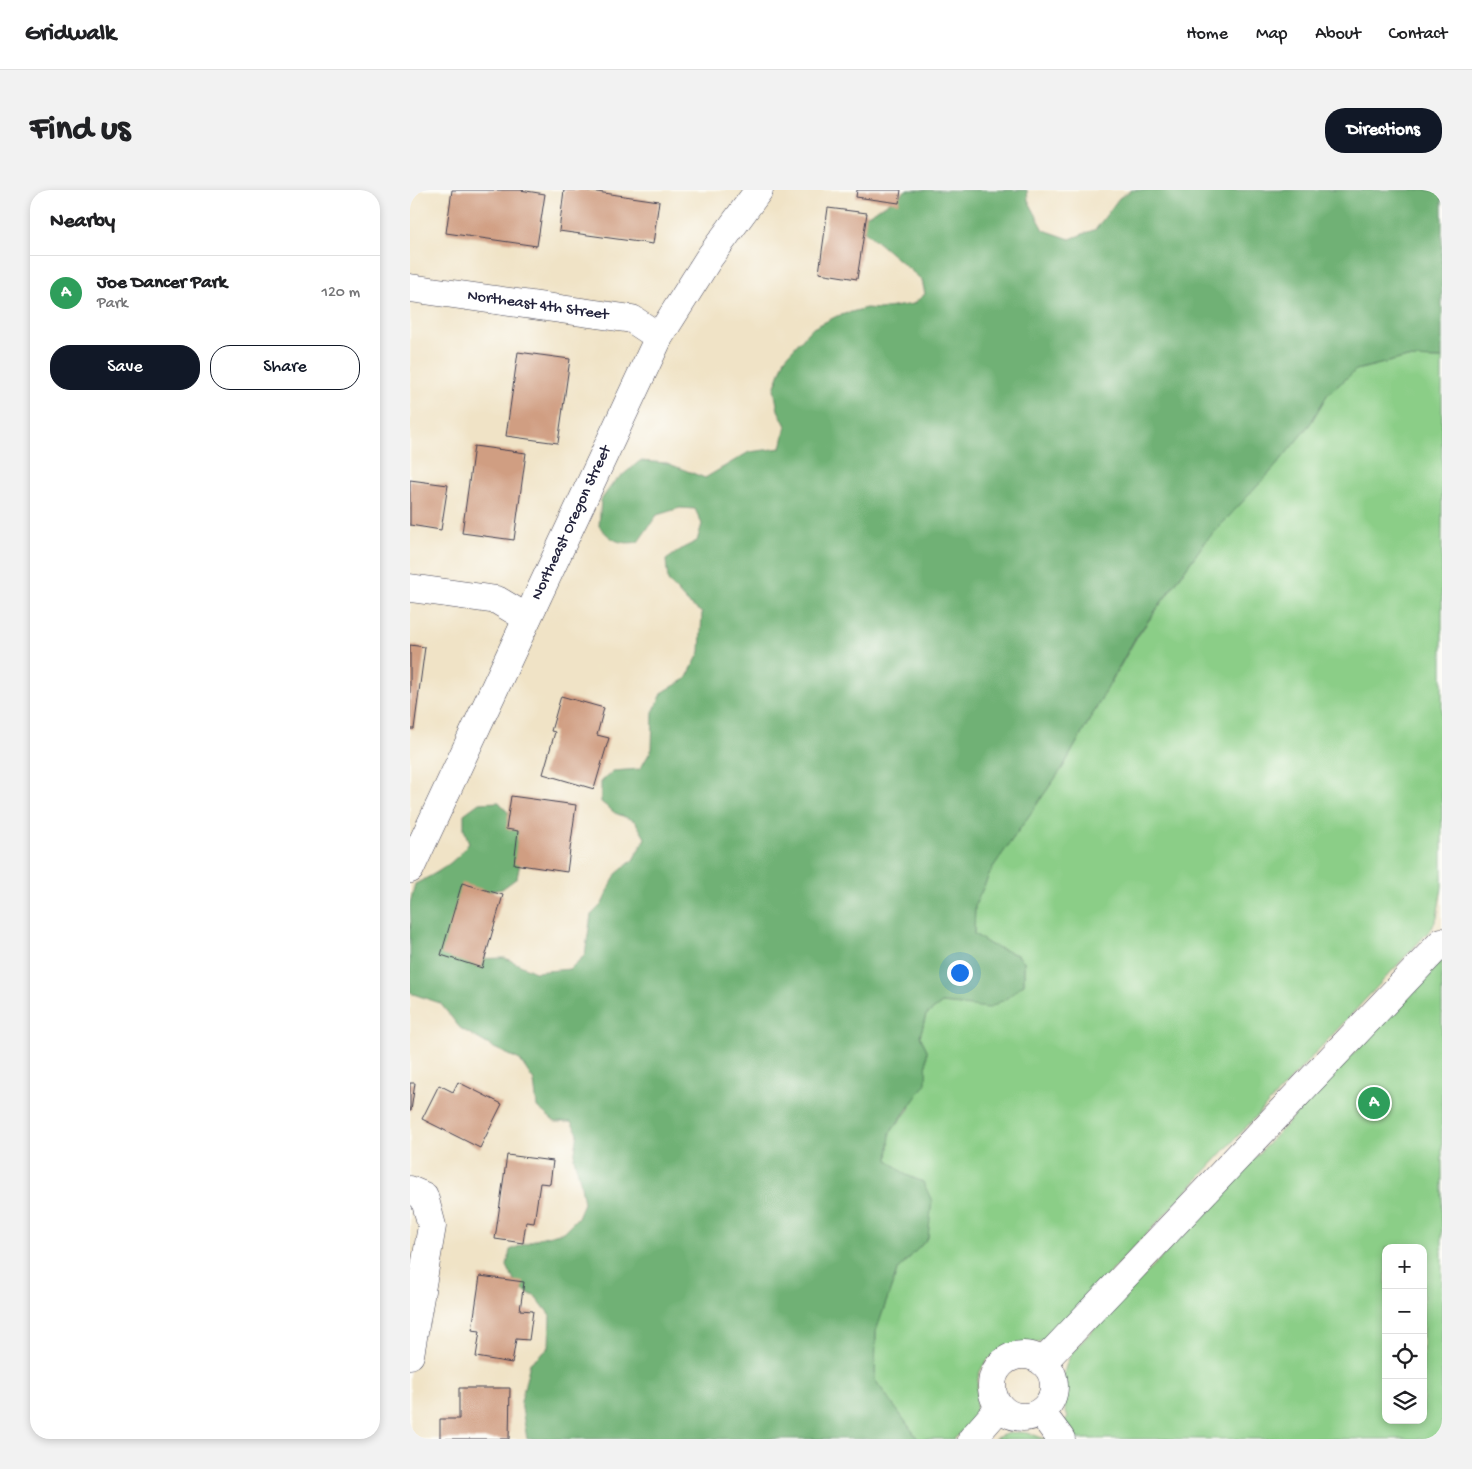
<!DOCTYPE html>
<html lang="en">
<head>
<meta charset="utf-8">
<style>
  body { margin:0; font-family:"Gochi Hand",sans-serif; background:#f2f2f2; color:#202124 }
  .controls { position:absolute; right:15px; bottom:15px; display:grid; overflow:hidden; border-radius:10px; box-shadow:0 2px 8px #0003 }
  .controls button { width:45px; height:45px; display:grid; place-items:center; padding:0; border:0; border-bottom:1px solid #e0e0e0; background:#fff; color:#202124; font:25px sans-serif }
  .you { position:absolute; left:549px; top:782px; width:18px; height:18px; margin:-12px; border:4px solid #fff; border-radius:50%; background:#1a73e8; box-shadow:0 0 0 8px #1a73e833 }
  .badge { display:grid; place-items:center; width:32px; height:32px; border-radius:50%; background:#111827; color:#fff; font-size:16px; font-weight:700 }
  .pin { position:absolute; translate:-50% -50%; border:2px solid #fff; box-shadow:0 1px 5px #0006 }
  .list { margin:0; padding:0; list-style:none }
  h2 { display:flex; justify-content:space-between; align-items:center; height:65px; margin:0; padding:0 20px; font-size:21px }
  h2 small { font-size:16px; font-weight:400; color:#757577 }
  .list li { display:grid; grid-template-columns:32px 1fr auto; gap:15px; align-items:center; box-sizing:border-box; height:75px; padding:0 20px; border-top:1px solid #e0e0e0 }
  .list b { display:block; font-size:19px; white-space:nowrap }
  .list p { margin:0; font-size:16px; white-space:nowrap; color:#757577 }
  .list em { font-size:16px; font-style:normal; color:#757577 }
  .actions { display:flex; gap:10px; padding:15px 20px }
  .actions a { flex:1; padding:11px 0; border:1px solid #111827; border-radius:20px; text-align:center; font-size:18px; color:#111827 }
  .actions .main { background:#111827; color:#fff }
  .icon { flex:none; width:28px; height:28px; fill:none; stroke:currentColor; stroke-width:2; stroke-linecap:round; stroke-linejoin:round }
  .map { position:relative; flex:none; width:1032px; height:1249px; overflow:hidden; border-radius:20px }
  header { display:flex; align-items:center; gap:30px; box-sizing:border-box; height:70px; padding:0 25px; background:#fff; border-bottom:1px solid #e0e0e0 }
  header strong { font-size:24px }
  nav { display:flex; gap:28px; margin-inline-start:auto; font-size:18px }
  .intro { display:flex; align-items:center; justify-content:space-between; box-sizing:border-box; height:120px; padding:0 30px }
  h1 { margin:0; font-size:35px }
  .button { padding:12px 22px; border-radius:20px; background:#111827; color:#fff; font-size:18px; font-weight:700 }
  main { display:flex; gap:30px; padding:0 30px }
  aside { flex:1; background:#fff; border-radius:20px; box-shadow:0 2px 8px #0003 }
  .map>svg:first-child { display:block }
</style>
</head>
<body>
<header>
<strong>Gridwalk</strong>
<nav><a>Home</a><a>Map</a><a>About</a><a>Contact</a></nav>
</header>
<div class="intro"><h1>Find us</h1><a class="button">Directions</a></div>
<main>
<aside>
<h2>Nearby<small></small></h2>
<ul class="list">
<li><span class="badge" style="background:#2e9e5b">A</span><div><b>Joe Dancer Park</b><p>Park</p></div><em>120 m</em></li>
</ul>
<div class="actions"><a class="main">Save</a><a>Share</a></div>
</aside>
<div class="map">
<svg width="1032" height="1249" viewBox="0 0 1032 1249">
  <rect width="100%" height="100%" fill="#fdfcf7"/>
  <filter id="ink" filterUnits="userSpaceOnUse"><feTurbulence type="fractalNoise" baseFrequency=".02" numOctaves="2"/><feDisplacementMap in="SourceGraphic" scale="10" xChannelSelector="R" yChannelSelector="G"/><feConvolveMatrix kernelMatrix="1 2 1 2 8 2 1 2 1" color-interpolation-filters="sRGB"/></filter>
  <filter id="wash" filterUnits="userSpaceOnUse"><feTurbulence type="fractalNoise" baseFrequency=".0096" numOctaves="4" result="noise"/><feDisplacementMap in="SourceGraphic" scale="20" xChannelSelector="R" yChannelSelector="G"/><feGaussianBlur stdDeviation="1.12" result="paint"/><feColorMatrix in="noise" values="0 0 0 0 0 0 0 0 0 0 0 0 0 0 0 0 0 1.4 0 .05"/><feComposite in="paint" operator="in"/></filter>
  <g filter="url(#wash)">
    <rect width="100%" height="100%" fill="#f0e3c6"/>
    <g fill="#8bce87" stroke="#567861" fill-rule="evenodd">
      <path d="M994,168L1032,169V697L1027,727L1022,738L648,1139C645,1142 642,1145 639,1147C619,1160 592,1149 573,1176C563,1190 570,1209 564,1225C560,1235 552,1242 544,1249H508L465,1190L466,1141L487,1081L518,1048L513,992L496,985L478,970L480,943L499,919L517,860L510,846L516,825L532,813L552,815L614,794V771L607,765L581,755L564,744L565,715L583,677L653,577L725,450L795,352L865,277L900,234L917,205L946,180Z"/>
      <path d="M1032,769V1249H584C602,1240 615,1240 634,1249L658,1228C650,1206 650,1182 663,1161ZM976,1058H1013V1230H976Z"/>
    </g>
    <path fill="#70b174" stroke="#496a58" d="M496,0H617L618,10L634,40L660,49L686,39L709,8L722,0H1032V169L994,168L946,180L917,205L900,234L865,277L795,352L724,450L653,577L583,677L565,715L564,744L581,755L607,765L614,771V794L597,808L579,818L532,813L516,825L510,846L517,860L516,893L480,943L478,970L496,985L513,992L522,1011L518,1048L487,1081L466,1141L465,1190L508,1249H117L111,1212L120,1173L139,1157L140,1125L126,1107L108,1098L97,1076L100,1060L129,1048L153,1042L168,1027L174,1013L170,990L164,968L168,943L161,932H145L127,917L124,891L110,870L84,858L50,838L30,813L0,803V741C2,732 0,725 0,715C1,708 3,701 5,694C27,683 44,674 59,653L54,639V624L69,613L89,612L107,633L111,668L107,688L92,699L63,704L62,769L95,768L125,782L160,779L175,765L181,725L192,714L206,684L223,670L235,648L225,631L205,623L191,612V592L203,581L230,579L242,559L243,522L253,502L276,489L290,462L292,423L277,412L258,391L256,370L273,358L287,351L292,334L285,319L270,318L247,325L228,352C209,355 201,350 189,336L191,310L204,292L230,271L257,273L295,288L339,262L371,258L376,236L368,220L364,199L375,168L401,139L427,126L456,118L470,119L503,114L515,104L512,90L450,37L454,27L485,9Z"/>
    <g id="blocks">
      <g fill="#d09e82">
        <path d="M42,0H110L135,4L127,56L36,43Z"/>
        <path d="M154,0H173L249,11L243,54L149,41Z"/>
        <path d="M447,0H491L489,13L446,7Z"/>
        <path d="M418,18L457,23L447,89L409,83Z"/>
        <path d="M108,162L160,169L148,253L96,246Z"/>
        <path d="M64,256L116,263L104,350L52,343Z"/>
        <path d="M0,290L38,295L31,340L0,335Z"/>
        <path d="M0,455L15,457L4,539H0Z"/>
        <path d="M151,506L194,518L187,545L199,548L184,599L133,584L145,542L141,541Z"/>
        <path d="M101,606L166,615L157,682L104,674L108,641L96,639Z"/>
        <path d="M52,693L93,705L72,778L31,765Z"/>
        <path d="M48,892L92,914L70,958L12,929L29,895L43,902Z"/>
        <path d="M0,893H5L1,921H0Z"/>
        <path d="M97,965L143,971L140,994L130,993L124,1033L116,1032L113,1053L85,1049Z"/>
        <path d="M70,1086L114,1092L110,1120L123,1121L119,1150L106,1149L102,1173L66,1167L70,1141L62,1140Z"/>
        <path d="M49,1198H100L99,1249H30V1229H49Z"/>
      </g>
    </g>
  </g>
  <g filter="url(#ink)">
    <use href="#blocks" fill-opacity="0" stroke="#413f50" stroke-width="1"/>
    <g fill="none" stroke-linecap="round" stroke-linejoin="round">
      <g stroke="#413f50" stroke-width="29">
        <g id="minor">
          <path id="s1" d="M0,98L222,129L249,147"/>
          <path d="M0,398L87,410L117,428"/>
          <path id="s2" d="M0,679L249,147L299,68L349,0"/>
          <path d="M0,1000L14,1006L22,1036L0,1165"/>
          <circle cx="613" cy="1196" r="31"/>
          <path d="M633,1172L1032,752"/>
          <path d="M631,1222L651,1249"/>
          <path d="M562,1249L590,1217"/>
        </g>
      </g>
      <use href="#minor" stroke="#fff" stroke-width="28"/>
    </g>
  </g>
  <g text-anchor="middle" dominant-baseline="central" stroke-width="5" stroke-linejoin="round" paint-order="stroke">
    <g font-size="16" fill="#22223b" stroke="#fdfcf7">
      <text stroke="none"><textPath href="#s1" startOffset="129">Northeast 4th Street</textPath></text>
      <text stroke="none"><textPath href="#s2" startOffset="382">Northeast Oregon Street</textPath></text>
    </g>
  </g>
</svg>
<div class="controls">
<button>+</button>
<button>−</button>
<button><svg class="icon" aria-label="locate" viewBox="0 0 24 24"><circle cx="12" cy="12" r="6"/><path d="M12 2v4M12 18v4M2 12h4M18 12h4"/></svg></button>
<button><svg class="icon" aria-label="layers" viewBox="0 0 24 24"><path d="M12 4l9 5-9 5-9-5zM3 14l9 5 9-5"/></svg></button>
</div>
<div class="you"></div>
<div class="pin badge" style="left:964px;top:913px;background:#2e9e5b">A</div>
</div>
</main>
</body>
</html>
